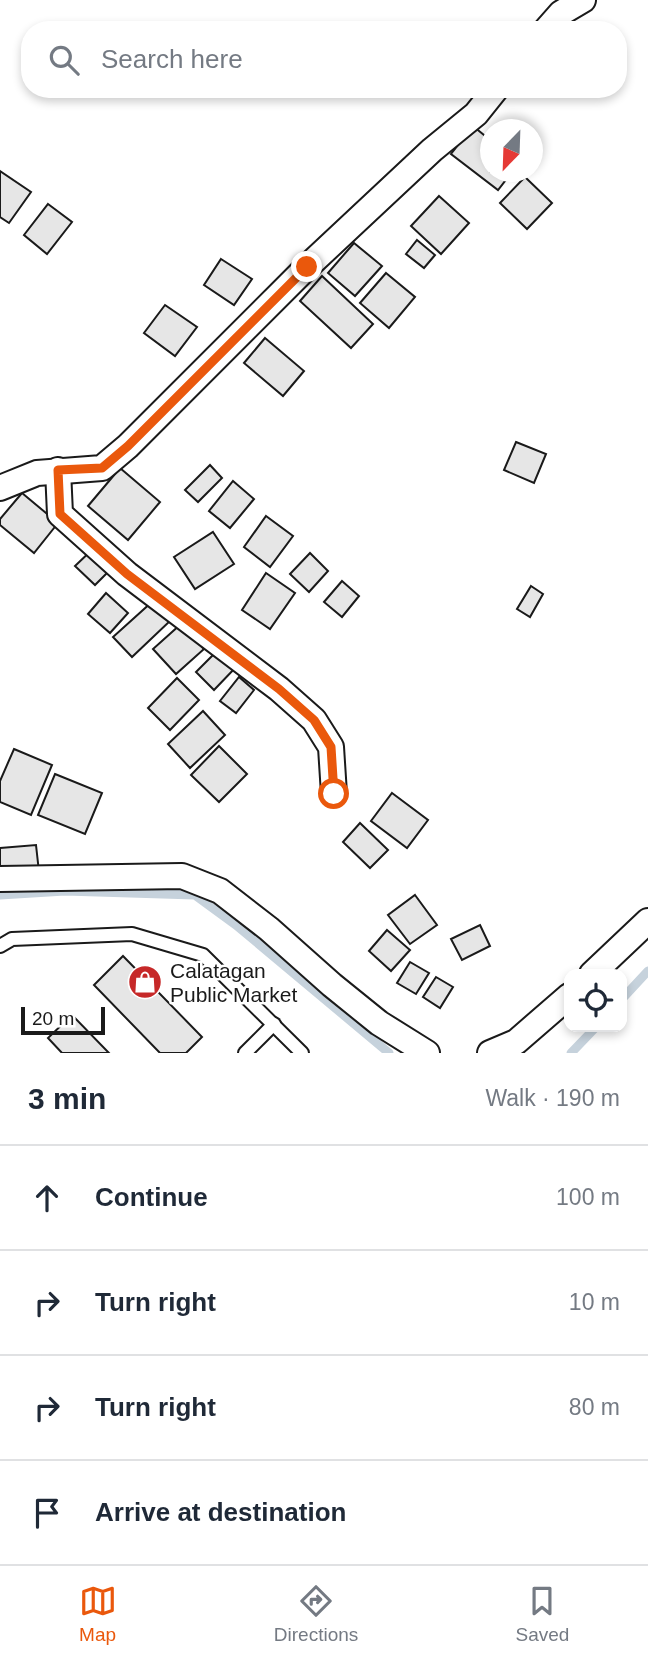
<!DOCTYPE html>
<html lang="en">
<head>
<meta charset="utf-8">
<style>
  body { margin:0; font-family:Helvetica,sans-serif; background:#f6f6f7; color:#1f2937 }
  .controls { position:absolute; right:21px; bottom:21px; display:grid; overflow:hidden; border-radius:14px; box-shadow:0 4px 10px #0003 }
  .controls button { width:63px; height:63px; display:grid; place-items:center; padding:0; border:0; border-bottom:2px solid #e0e1e3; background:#fff; color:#1f2937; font:35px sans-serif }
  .compass { position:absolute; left:480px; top:119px; width:63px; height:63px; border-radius:50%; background:#fff; box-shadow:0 4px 10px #0003; rotate:203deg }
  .scale { position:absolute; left:21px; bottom:18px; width:84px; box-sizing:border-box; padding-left:7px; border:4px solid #1a1a1a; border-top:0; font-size:19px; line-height:24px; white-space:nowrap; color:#1a1a1a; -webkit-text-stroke:5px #fff; paint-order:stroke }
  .stop { position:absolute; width:21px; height:21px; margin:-16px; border:5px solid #ea580c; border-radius:50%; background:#fff }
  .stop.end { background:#ea580c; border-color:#fff; box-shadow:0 2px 7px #0008 }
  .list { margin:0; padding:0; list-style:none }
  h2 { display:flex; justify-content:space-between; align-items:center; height:91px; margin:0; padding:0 28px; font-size:30px }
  h2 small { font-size:23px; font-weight:400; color:#747a83 }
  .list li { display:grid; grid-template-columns:46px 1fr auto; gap:21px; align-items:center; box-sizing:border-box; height:105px; padding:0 28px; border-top:2px solid #e0e1e3 }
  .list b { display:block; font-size:26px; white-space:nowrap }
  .list em { font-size:23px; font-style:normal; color:#747a83 }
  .icon { flex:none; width:38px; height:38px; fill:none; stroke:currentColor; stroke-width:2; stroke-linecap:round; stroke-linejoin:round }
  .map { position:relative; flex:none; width:648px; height:1053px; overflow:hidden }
  .search { position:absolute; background:#fff; box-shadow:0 4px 10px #0003; left:21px; right:21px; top:21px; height:77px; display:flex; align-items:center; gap:18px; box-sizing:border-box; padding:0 24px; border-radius:28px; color:#747a83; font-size:26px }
  .sheet { height:511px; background:#fff }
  nav { display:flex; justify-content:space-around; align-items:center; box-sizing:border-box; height:98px; border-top:2px solid #e0e1e3; background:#fff; font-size:19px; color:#747a83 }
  nav a { display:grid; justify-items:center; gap:4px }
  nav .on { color:#ea580c }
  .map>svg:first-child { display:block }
</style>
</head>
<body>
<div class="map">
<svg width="648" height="1053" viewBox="0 0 648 1053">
  <rect width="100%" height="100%" fill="#fff"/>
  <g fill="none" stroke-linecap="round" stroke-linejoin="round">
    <g stroke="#c6d2dc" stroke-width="9">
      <path d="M0,895L65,891L195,895L236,925L389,1053"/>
      <path d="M622,999L648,971"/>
      <path d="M571,1053L596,1027"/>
    </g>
  </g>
  <g fill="#e6e6e6" stroke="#1a1a1a" stroke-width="2">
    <path d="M473,126L490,140V172H512L498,190L451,154Z"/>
    <path d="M0,171L31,192L9,223L0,217Z"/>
    <path d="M525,177L552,203L527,229L500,203Z"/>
    <path d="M439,196L469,223L441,254L411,226Z"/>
    <path d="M48,204L72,222L47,254L24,235Z"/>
    <path d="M417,240L435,255L424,268L406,254Z"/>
    <path d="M354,243L382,266L355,296L328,273Z"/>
    <path d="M221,259L252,279L234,305L204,285Z"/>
    <path d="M386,273L415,297L389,328L360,303Z"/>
    <path d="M322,276L373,324L351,348L300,301Z"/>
    <path d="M165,305L197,327L175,356L144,333Z"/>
    <path d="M265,338L304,371L283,396L244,363Z"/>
    <path d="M516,442L546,454L534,483L504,470Z"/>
    <path d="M210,465L222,478L198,502L185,490Z"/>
    <path d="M120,468L160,502L128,540L88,506Z"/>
    <path d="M233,481L254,499L230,528L209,511Z"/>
    <path d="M22,493L58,523L34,553L0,525V519Z"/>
    <path d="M266,516L293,536L270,567L244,547Z"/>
    <path d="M213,532L234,564L195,589L174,557Z"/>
    <path d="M95,547L114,566L95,585L75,566Z"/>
    <path d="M310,553L328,571L309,592L290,574Z"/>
    <path d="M266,573L295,593L270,629L242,610Z"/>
    <path d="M342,581L359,596L342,617L324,602Z"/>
    <path d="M531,586L543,594L530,617L517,609Z"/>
    <path d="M106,593L128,613L110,633L88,614Z"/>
    <path d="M153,601L171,620L132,657L113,637Z"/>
    <path d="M181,624L204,649L176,674L153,649Z"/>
    <path d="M219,649L237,666L214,690L196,672Z"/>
    <path d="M239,677L254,690L236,713L220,701Z"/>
    <path d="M177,678L199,700L170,730L148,708Z"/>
    <path d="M203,711L225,735L190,768L168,744Z"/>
    <path d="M219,746L247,774L219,802L191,775Z"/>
    <path d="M14,749L52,765L31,815L0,802V781Z"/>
    <path d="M55,774L102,793L85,834L38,815Z"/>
    <path d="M392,793L428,820L407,848L371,821Z"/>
    <path d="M360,823L388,850L370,868L343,842Z"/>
    <path d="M36,845L39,872L0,875V848Z"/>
    <path d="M415,895L437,925L410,944L388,915Z"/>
    <path d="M480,925L490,946L462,960L451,939Z"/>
    <path d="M387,930L410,950L391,971L369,951Z"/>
    <path d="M123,956L202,1037L186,1053H160L94,985Z"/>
    <path d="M410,962L429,973L416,994L397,983Z"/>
    <path d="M436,977L453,987L440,1008L423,997Z"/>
    <path d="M72,1015L109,1053H62L48,1038Z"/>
  </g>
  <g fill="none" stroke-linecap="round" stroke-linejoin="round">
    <g stroke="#1a1a1a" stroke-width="16">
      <g id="service">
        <path d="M0,946L12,939L132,934L203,955L302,1053"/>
        <path d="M245,1053L274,1024"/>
      </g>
    </g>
    <g stroke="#1a1a1a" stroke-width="28">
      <g id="minor">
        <path d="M546,30L561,13L583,0"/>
        <path d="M58,470L60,514L127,574L279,689L314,720L331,747L334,794"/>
        <path d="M0,488L37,473L102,468L128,446L307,267L432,150L476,114L496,89"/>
        <path d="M0,879L182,876L220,891L269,929L332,985L379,1023L427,1053"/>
        <path d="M592,974L648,921"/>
        <path d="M490,1053L516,1042L569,996"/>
      </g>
    </g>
    <use href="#service" stroke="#fff" stroke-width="12"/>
    <use href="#minor" stroke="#fff" stroke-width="24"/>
  </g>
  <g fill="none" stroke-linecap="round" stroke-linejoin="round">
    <path stroke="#ea580c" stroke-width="9" d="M307,267L128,446L102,468L58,470L60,514L127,574L279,689L314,720L331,747L334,794"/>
  </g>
  <defs>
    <g id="shop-disc" transform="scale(1.75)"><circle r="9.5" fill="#c62828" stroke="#fff"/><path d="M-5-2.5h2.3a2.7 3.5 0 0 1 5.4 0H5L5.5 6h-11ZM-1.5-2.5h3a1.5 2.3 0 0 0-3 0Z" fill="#fff"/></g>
  </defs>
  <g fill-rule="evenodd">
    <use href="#shop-disc" x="145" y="982"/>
  </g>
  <g text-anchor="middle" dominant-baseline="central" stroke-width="5" stroke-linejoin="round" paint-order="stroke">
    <g font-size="21" fill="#1a1a1a" stroke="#fff" text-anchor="start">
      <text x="170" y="970">Calatagan<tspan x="170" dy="24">Public Market</tspan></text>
    </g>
  </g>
</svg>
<div class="controls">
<button><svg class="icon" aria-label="locate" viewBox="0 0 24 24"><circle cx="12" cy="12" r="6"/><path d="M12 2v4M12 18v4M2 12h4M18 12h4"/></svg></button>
</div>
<svg class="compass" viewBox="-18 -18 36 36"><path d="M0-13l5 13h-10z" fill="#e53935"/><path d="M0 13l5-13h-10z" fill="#747a83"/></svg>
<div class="scale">20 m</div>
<div class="stop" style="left:334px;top:794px"></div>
<div class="stop end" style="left:307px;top:267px"></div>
<div class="search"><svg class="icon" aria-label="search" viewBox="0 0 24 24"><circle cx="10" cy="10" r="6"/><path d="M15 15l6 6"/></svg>Search here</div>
</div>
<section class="sheet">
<h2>3 min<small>Walk · 190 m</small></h2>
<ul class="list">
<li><svg class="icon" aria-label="ahead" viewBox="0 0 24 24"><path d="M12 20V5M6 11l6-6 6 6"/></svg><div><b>Continue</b></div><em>100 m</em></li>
<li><svg class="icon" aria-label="right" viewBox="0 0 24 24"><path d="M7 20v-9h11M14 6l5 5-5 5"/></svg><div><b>Turn right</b></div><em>10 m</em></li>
<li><svg class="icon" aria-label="right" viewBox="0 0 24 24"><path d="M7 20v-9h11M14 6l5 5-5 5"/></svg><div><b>Turn right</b></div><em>80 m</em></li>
<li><svg class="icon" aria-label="arrive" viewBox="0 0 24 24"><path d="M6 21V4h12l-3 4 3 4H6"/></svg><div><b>Arrive at destination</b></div></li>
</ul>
</section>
<nav>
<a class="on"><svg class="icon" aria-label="map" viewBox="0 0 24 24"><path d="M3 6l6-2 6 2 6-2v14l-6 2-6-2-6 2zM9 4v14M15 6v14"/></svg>Map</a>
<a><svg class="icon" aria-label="directions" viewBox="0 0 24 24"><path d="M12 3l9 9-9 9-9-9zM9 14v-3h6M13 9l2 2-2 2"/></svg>Directions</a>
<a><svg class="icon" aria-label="saved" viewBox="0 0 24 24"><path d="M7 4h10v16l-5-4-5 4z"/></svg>Saved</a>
</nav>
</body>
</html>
